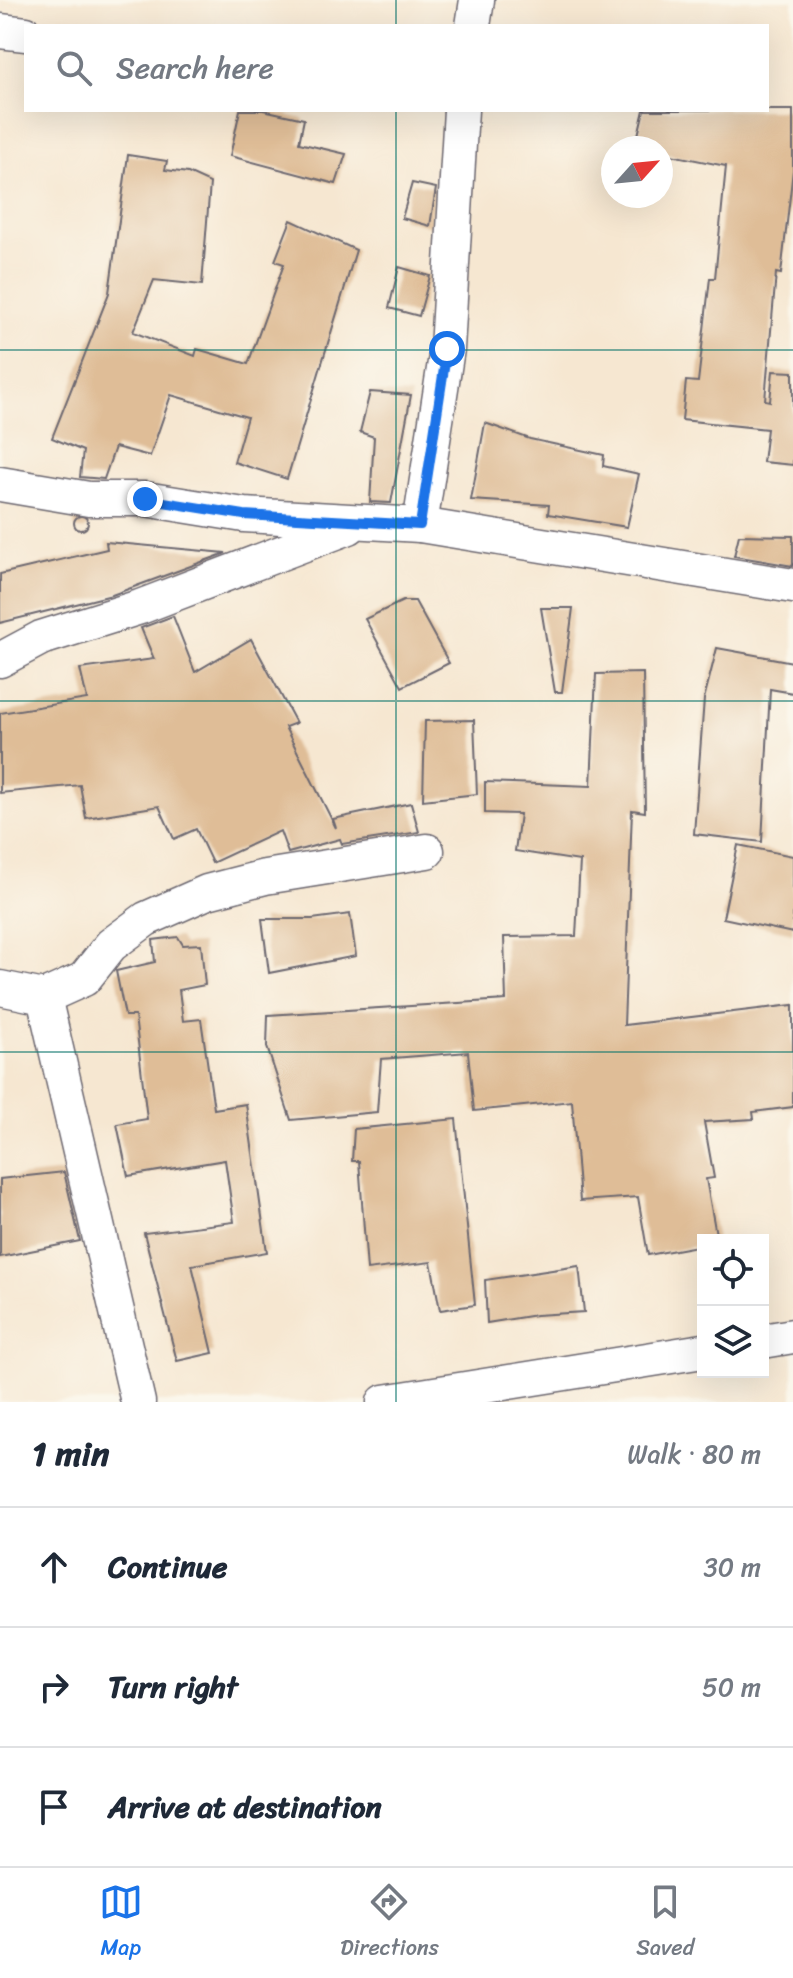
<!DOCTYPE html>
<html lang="en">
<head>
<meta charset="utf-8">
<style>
  body { margin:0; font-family:Sriracha,sans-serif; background:#f6f6f7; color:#1f2937 }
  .controls { position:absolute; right:24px; bottom:24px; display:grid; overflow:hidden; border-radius:0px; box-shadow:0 8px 32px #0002 }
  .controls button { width:72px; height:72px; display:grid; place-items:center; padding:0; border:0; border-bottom:2px solid #e0e1e3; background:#fff; color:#1f2937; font:40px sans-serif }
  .compass { position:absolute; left:601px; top:136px; width:72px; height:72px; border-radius:50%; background:#fff; box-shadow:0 8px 32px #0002; rotate:63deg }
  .stop { position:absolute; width:24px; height:24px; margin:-18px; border:6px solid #1a73e8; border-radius:50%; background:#fff }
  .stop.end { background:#1a73e8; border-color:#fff; box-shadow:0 2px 8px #0008 }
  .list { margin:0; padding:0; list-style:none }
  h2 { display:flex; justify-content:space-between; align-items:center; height:104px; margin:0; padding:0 32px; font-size:34px }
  h2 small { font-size:26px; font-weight:400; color:#747a83 }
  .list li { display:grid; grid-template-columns:52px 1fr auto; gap:24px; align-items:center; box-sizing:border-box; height:120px; padding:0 32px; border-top:2px solid #e0e1e3 }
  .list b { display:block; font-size:30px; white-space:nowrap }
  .list em { font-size:26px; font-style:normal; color:#747a83 }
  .icon { flex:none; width:44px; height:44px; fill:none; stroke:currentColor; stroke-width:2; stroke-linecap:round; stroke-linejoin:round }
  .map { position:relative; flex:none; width:793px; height:1402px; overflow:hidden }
  .search { position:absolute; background:#fff; box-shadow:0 8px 32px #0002; left:24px; right:24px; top:24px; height:88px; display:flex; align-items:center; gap:20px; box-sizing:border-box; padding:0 28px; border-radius:0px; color:#747a83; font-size:30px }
  .sheet { height:464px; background:#fff }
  nav { display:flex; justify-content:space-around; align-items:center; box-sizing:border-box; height:112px; border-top:2px solid #e0e1e3; background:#fff; font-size:22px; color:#747a83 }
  nav a { display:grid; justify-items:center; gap:4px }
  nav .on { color:#1a73e8 }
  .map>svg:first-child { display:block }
</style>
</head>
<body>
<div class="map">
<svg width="793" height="1402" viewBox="0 0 793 1402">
  <rect width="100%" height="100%" fill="#fbf7ec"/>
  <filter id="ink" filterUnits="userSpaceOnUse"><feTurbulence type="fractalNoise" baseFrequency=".0125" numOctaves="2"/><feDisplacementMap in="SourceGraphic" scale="16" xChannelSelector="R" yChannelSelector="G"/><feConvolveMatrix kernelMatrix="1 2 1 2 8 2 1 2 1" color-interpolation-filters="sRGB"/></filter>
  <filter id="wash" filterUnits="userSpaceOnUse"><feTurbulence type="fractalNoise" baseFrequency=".006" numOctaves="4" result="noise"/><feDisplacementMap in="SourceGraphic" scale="32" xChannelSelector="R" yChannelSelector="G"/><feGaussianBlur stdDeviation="1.8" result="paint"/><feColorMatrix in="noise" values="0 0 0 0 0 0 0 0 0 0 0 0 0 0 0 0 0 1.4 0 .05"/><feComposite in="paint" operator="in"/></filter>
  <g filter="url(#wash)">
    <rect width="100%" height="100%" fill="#f6e7d1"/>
    <g id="blocks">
      <g fill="#dfbd97">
        <path d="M240,110H263L304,119L299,143L346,154L336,184L230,156Z"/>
        <path d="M644,110H793V170L781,274L776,273L765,400L770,401L773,371L793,372V465L763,462L767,429L682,420L686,381L698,382L710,278H715L726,166L661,153V148H635Z"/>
        <path d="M128,155L167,161L165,170L188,173L210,183L202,285L154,280L133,332L195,356L197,349L248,364L284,264L275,261L291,220L356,250L287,479L234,462L247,417L171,395L150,456L115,447L104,479L80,477L83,451L52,438L109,293Z"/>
        <path d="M412,183L436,188L430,226L402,218Z"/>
        <path d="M399,267L430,276L419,316L389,308Z"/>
        <path d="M370,392L411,395L391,503L370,502L374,437L360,432Z"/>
        <path d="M485,423L530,439L604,455L603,466L639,474L627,527L548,514L549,505L471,500Z"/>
        <circle cx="81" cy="523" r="7"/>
        <path d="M739,535L793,536V566L734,556Z"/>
        <path d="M106,542L226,553L112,595L0,623V574L107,549Z"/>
        <path d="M403,601H415L449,663L402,687L365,619Z"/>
        <path d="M541,608H573L562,692H555Z"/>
        <path d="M173,616L195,672L251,639L296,723L285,727L336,828L333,819L411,803L419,832L342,844L340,839L288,853L280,831L212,863L196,829L174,839L159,806L86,818L80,785L0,793V713L87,699L80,669L154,659L141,628Z"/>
        <path d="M717,648L793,662V693L770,689L762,842L694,834L704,699Z"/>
        <path d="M643,673L645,812L632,810L624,1025L793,1005V1107L753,1112L754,1119L704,1122L714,1178L706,1179L717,1240H703V1245L648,1255L638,1197L580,1201L572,1101L474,1111L468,1052L381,1059L377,1112L291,1120L267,1047L268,1015L506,1000L504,937L576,936L580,861L515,851L520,814L485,813V782L591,786L596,674Z"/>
        <path d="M474,720L477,794L423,800L425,721Z"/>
        <path d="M738,845L793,856V933L723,918Z"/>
        <path d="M350,914L356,956L269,973L262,919H312Z"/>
        <path d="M178,937L183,945L201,944L205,985L179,990L183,1021L201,1019L214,1109L246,1104L267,1252L192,1265L213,1353L177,1361L144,1233L234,1222L225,1160L128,1176L117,1124L147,1119L135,1016H125L116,971L155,962L153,940Z"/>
        <path d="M456,1119L475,1305L440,1310L431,1262L367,1270L359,1161H352L354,1129Z"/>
        <path d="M64,1172L80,1241L0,1257V1179Z"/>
        <path d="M579,1266L584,1312L536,1315L487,1323L485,1280Z"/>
      </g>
    </g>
  </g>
  <g filter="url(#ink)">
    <use href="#blocks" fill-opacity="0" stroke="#6c6770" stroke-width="2"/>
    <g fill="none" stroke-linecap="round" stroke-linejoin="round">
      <g stroke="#6c6770" stroke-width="37">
        <g id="street">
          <path d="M473,26L477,0"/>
          <path d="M0,31L26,34"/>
          <path d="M0,484L89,499H145L244,515L420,525L793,586"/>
          <path d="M420,525L447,349L461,110"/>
          <path d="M0,660L41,638L140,607L349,527"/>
          <path d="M0,988L44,997L84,979L111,945L146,919L207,892L265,877L427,851"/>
          <path d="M44,997L138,1402"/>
          <path d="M763,1341L793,1336"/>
          <path d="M384,1402L703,1351"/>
        </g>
      </g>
      <use href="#street" stroke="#fff" stroke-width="34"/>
    </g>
  </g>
  <g fill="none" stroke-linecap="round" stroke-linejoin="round" filter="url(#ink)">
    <path stroke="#1a73e8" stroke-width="10" d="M145,499L244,515L420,525L447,349"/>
  </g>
  <path fill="none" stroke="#0f766e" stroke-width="2" stroke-opacity="0.55" d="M396,0V26M396,110V1402M0,350H793M0,701H793M0,1052H793"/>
</svg>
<div class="controls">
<button><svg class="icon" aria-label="locate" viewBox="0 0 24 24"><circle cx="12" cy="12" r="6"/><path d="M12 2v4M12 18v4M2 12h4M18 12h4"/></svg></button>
<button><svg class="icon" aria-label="layers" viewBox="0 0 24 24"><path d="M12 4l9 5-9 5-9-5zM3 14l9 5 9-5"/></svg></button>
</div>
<svg class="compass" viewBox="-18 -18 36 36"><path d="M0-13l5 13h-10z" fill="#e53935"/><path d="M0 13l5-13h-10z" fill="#747a83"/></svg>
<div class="stop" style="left:447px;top:349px"></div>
<div class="stop end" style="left:145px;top:499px"></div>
<div class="search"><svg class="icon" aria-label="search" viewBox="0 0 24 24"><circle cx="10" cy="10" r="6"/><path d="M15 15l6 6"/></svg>Search here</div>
</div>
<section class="sheet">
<h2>1 min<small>Walk · 80 m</small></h2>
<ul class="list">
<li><svg class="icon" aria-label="ahead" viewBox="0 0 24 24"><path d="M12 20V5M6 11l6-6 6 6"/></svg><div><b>Continue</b></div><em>30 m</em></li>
<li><svg class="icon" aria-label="right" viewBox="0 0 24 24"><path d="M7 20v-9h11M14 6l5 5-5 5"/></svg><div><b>Turn right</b></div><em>50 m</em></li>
<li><svg class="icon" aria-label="arrive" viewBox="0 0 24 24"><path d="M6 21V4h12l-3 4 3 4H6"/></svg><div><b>Arrive at destination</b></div></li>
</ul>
</section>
<nav>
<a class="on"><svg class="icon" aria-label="map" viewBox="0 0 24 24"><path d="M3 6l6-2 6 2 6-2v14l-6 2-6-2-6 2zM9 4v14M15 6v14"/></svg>Map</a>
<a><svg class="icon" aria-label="directions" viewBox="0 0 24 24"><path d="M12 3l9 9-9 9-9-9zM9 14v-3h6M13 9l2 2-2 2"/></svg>Directions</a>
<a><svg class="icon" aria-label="saved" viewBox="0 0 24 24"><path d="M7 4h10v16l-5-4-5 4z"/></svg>Saved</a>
</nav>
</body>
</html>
